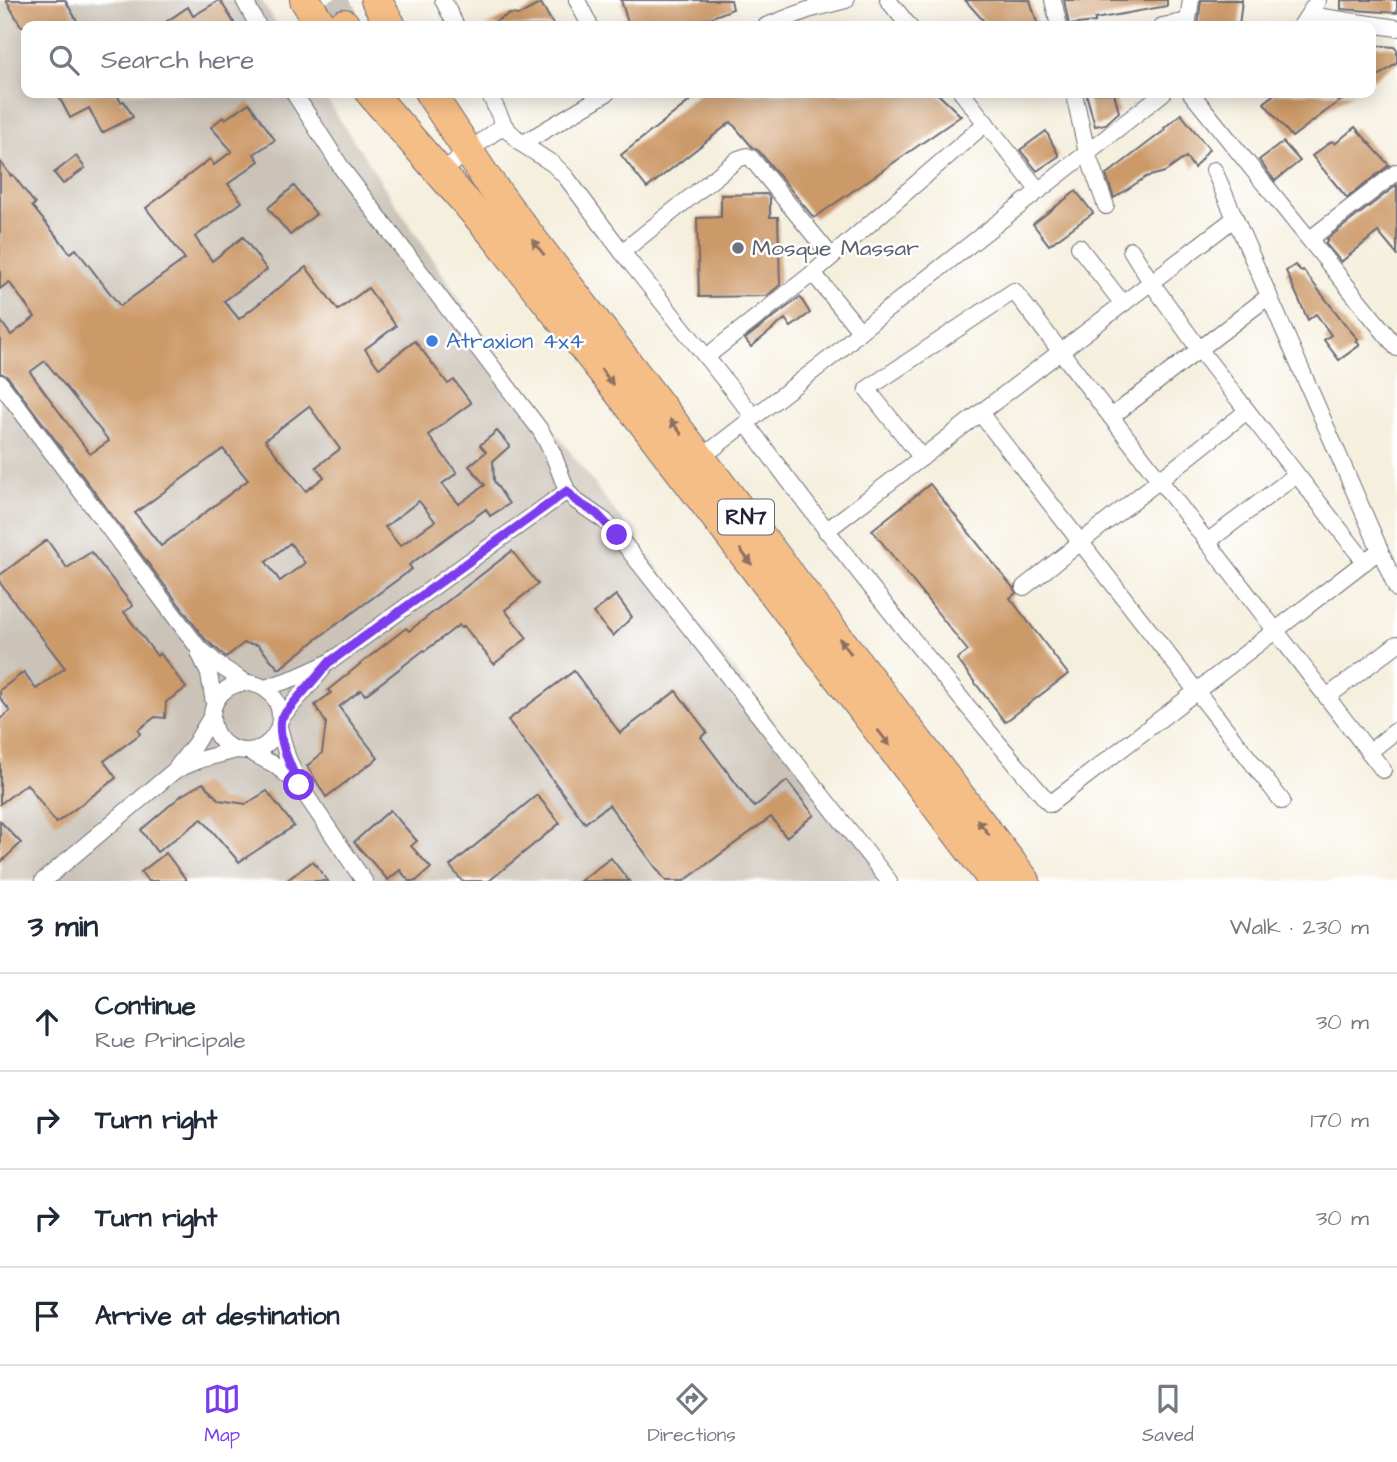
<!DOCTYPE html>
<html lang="en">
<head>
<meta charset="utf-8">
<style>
  body { margin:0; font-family:"Architects Daughter",sans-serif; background:#f6f6f7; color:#1f2937 }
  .stop { position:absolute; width:21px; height:21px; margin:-16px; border:5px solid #7c3aed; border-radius:50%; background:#fff }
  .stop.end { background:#7c3aed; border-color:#fff; box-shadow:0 2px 7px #0008 }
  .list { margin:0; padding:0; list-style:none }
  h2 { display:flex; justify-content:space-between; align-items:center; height:91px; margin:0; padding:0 28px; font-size:30px }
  h2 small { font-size:23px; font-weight:400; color:#747a83 }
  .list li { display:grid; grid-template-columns:46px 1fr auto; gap:21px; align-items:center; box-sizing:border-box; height:98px; padding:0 28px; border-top:2px solid #e0e1e3 }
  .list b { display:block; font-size:26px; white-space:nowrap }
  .list p { margin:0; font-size:23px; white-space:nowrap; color:#747a83 }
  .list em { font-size:23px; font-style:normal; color:#747a83 }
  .icon { flex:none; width:38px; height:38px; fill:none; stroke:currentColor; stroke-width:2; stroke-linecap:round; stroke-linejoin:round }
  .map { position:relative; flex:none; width:1397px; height:881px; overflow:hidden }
  .search { position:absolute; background:#fff; box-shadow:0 4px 18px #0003; left:21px; right:21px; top:21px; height:77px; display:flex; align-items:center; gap:18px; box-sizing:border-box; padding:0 24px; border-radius:14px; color:#747a83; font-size:26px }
  .sheet { height:483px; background:#fff }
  nav { display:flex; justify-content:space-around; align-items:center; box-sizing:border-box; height:98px; border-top:2px solid #e0e1e3; background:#fff; font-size:19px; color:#747a83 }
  nav a { display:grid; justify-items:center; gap:4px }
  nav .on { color:#7c3aed }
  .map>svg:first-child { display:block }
</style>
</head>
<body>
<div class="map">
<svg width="1397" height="881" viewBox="0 0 1397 881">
  <rect width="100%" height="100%" fill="#fff"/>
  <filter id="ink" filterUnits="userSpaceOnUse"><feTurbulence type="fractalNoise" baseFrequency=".0143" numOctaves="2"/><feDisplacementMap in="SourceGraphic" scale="14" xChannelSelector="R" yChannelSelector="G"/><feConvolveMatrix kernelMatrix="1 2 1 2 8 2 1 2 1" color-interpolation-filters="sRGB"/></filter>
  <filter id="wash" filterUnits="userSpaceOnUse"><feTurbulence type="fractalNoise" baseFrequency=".00686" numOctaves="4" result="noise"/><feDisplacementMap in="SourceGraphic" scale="28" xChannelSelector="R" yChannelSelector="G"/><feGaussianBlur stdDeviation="1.57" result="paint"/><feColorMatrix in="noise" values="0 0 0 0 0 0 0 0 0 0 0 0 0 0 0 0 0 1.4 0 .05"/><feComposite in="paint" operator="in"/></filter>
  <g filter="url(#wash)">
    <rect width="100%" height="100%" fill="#f5efde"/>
    <path fill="#cbc3b8" d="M0,0H261L278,26H26V93H322L489,344L893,881H0Z"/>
    <g id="blocks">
      <g fill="#cc9967" fill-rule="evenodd">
        <path d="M6,0H65L80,26H21Z"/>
        <path d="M220,0L236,26H160L188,7L193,16Z"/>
        <path d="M621,0H731L733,9L690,26H629Z"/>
        <path d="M965,0H1030L1038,26H988Z"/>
        <path d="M1064,0H1167V6L1095,19V22L1069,25Z"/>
        <path d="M1201,0H1242L1239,26H1198Z"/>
        <path d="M1341,0H1397V13L1341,9Z"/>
        <path d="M541,3L554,26H486L510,14L519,15Z"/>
        <path d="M1371,45L1394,47L1397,50V63L1371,81Z"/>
        <path d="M57,93H116L121,102L124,101L133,117L102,133L89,108L70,118Z"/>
        <path d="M700,93H937L961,116L814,218L759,151L752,147L731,122L647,188L621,155Z"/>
        <path d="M1086,93H1114L1119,112L1106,124L1095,126Z"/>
        <path d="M1275,93H1354L1334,105L1292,137L1264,103Z"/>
        <path d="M249,103L275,140L254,154L259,161L228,184L242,202L195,237L212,261L243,237L267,270L224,301L239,319L306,267L338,310L368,288L396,326L365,349L379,368L415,341L448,384L454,380L471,403L428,435L457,473L442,484L459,504L485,485L469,466L486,452L480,445L497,431L510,446L493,461L494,481L509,504L490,516L486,509L445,539L409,565L412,569L318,638L279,669L258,645L244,643L226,657L205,639L8,377L0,373V320L11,335L35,317L9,282L0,289V161L11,176L13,175L35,204L32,206L70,253L76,249L120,306L185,259L146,208L210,159L214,165L232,151L211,127L223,117L225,119ZM45,361L109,441L90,454L30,372ZM309,406L340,449L316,467L324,477L306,491L265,440ZM223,449L248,480L161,546L135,513ZM419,501L435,521L400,546L385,527ZM290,543L305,563L280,581L266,562Z"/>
        <path d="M1181,114L1209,149L1194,168L1186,157L1165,172L1146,177L1114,198L1106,175L1165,130L1164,128Z"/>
        <path d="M1355,127L1389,165L1347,198L1312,156L1332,141L1335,144Z"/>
        <path d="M1046,131L1059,156L1037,171L1020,150Z"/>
        <path d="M1283,142L1300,161L1275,181L1259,160Z"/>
        <path d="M76,156L85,168L63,184L54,173Z"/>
        <path d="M1397,185V255L1378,232L1341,262L1325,243L1327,241V239Z"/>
        <path d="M294,186L316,214L290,235L268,208Z"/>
        <path d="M1076,191L1093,213L1049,245L1033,224Z"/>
        <path d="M767,194L770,198V217H778L780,285L767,296L699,297L697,218L721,217V195Z"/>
        <path d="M1295,265L1301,271L1303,270L1349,329L1358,339L1356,341L1360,345L1339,360L1324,340L1331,335L1316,314L1308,320L1286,271Z"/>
        <path d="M800,297L810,313L791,327L785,319L751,347L745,339Z"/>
        <path d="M930,484L1014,589L1016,593L1010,598L1068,674L1005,722L957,659L968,651L872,530Z"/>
        <path d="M47,540L67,568L91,552L133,606L124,612L157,656L160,653L186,688L166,702L165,718L155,717L138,730L140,734L104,761L116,778L56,823L27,784L0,804V719L10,711L0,698V690L24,672L36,689L65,668L0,583V575Z"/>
        <path d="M512,551L538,584L505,610L527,638L494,664L464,626L461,628L459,625L425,651L424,650L365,695L361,690L339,707L378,758L326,797L307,766L322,753L326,723L315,705L331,693L328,690L374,653L406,628L409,631Z"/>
        <path d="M616,595L632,617L613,636L593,613Z"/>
        <path d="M574,671L620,733L676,691L707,732L701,737L754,807L787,781L814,815L786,837L771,817L684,881H666L609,805L585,823L508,720Z"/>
        <path d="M203,783L219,800L246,804L267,791L294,826L239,862L202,819L157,852L141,830L182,795Z"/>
        <path d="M537,795L560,823L489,881H462L450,866Z"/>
        <path d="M390,810L417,841L411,846L431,868L416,881H409L400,870L388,880L354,842Z"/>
        <path d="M0,821L21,843L0,863Z"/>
        <path d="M166,853L187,881H148L141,872Z"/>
        <path d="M611,858L629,881H580Z"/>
        <path d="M313,861L328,881H286Z"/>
      </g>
    </g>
  </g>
  <g filter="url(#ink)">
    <use href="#blocks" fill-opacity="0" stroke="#6c6a74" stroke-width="2"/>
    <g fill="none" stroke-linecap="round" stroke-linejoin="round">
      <path stroke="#cbc6bd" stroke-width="30" stroke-dasharray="30 15" stroke-linecap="butt" d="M331,0L344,24"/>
      <g stroke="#6c6a74" stroke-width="18">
        <g id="street">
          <path d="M244,0L258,26"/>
          <path d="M443,0L456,26"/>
          <path d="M577,0L590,26"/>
          <path d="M888,0L909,26"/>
          <path d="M1053,0L1059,26"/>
          <path d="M1309,15L1397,28"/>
          <path d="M766,26L808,10L846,0"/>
          <path d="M1162,26L1188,21"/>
          <path d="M1187,26L1191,0"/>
          <path d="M1301,26L1318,0"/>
          <path d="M294,93L343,170L541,431L553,454L567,491L576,501L605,521L617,535L889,881"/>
          <path d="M489,93L504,125L509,131L522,144L553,164L566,177L622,252L754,417"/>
          <path d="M962,93L1039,191"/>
          <path d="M1074,93L1087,153L1106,206"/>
          <path d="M1191,93L1397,348"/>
          <path d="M522,144L607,93"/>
          <path d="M1214,170L1397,589"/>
          <path d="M441,172L504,125"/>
          <path d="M1310,239L1397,172"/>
          <path d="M1079,247L1123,304"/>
          <path d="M1131,250L1151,282L1199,349L1365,562"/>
          <path d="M622,252L738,159L747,156L751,158L831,256"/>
          <path d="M813,273L860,331"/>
          <path d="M706,357L813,273L986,123"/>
          <path d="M0,383L197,646L220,666L245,682"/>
          <path d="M980,413L1282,801"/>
          <path d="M1111,417L1269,296"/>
          <path d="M746,423C842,554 944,681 1050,804L1380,550"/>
          <path d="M922,458L867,389L1014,291L1383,770"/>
          <path d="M697,461L838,352L860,331L1163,93"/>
          <path d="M826,531L1235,218"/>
          <path d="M1207,542L1296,475"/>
          <path d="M1024,587L1247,411"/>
          <path d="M199,652L209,674L214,703"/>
          <circle cx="246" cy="717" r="34"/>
          <path d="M265,688L297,677L328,663L567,491"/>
          <path d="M1327,697L1397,644"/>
          <path d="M281,718L322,670"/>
          <path d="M279,727L287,756L299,785L364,881"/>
          <path d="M248,751L275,765L297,783"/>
          <path d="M1369,752L1397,730"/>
          <path d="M176,770L202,759L237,750"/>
          <path d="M43,881L174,771L195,744L211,717"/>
        </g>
      </g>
      <g stroke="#6c6a74" stroke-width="32">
        <g id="highway">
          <path d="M305,0L322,26"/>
          <path d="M376,0L391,26"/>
          <path d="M344,24L345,26"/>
          <path d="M371,93L496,237L653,435L994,881"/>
          <path d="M430,93L486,178L515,217L1025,881"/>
        </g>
      </g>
      <use href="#street" stroke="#fff" stroke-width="16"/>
      <use href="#highway" stroke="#f6be87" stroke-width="30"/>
    </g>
    <defs><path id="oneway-solid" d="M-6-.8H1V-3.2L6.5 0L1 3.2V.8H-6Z" transform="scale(1.75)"/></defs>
    <g fill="#8c7061">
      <use href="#oneway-solid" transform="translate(538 247) rotate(-128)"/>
      <use href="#oneway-solid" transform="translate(607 377) rotate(52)"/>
      <use href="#oneway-solid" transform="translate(676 427) rotate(-128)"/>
      <use href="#oneway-solid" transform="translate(746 557) rotate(53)"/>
      <use href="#oneway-solid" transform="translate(845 646) rotate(-128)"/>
      <use href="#oneway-solid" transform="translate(884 738) rotate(52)"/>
      <use href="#oneway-solid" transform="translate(983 827) rotate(-128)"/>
    </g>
  </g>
  <g fill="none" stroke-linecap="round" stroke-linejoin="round" filter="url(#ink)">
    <path stroke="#7c3aed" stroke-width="9" d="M299,785C290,765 277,739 281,718L328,663L567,491L576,501L597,514L617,535"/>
  </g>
  <circle fill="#6b7280" stroke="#fff" stroke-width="2.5" cx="738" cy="248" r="7"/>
  <circle fill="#3f7fe0" stroke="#fff" stroke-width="2.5" cx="432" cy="341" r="7"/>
  <g text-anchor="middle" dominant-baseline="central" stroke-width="5" stroke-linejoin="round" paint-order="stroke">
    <rect fill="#fff" stroke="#646476" stroke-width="2" x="718" y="499.5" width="56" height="35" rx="5"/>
    <g font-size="21" font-weight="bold" fill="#22223b">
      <text x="746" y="517">RN7</text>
    </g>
    <g font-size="23" fill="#5b616d" stroke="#fff" text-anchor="start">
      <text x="752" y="248">Mosque Massar</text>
    </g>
    <g font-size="23" fill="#366cbe" stroke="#fff" text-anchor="start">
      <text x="446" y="341">Atraxion 4x4</text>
    </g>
  </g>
</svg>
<div class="stop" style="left:299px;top:785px"></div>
<div class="stop end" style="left:617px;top:535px"></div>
<div class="search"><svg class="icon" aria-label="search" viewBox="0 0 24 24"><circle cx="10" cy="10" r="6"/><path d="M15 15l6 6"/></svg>Search here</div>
</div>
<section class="sheet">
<h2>3 min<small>Walk · 230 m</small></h2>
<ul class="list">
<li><svg class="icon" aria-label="ahead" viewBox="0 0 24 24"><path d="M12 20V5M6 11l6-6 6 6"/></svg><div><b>Continue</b><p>Rue Principale</p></div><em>30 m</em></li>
<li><svg class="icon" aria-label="right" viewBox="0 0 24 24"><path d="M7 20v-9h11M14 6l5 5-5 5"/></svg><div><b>Turn right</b></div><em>170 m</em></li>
<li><svg class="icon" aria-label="right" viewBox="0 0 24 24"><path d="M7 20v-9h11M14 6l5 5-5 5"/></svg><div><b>Turn right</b></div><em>30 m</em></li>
<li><svg class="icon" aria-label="arrive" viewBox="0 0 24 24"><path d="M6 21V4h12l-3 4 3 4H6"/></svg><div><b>Arrive at destination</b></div></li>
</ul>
</section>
<nav>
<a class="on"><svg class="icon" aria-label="map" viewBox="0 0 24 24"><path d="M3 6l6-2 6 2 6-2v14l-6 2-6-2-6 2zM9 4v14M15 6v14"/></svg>Map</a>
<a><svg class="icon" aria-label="directions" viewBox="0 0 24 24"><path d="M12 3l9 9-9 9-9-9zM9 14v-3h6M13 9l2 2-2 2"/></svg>Directions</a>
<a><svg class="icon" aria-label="saved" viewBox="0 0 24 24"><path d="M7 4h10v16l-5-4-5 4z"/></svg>Saved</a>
</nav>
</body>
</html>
